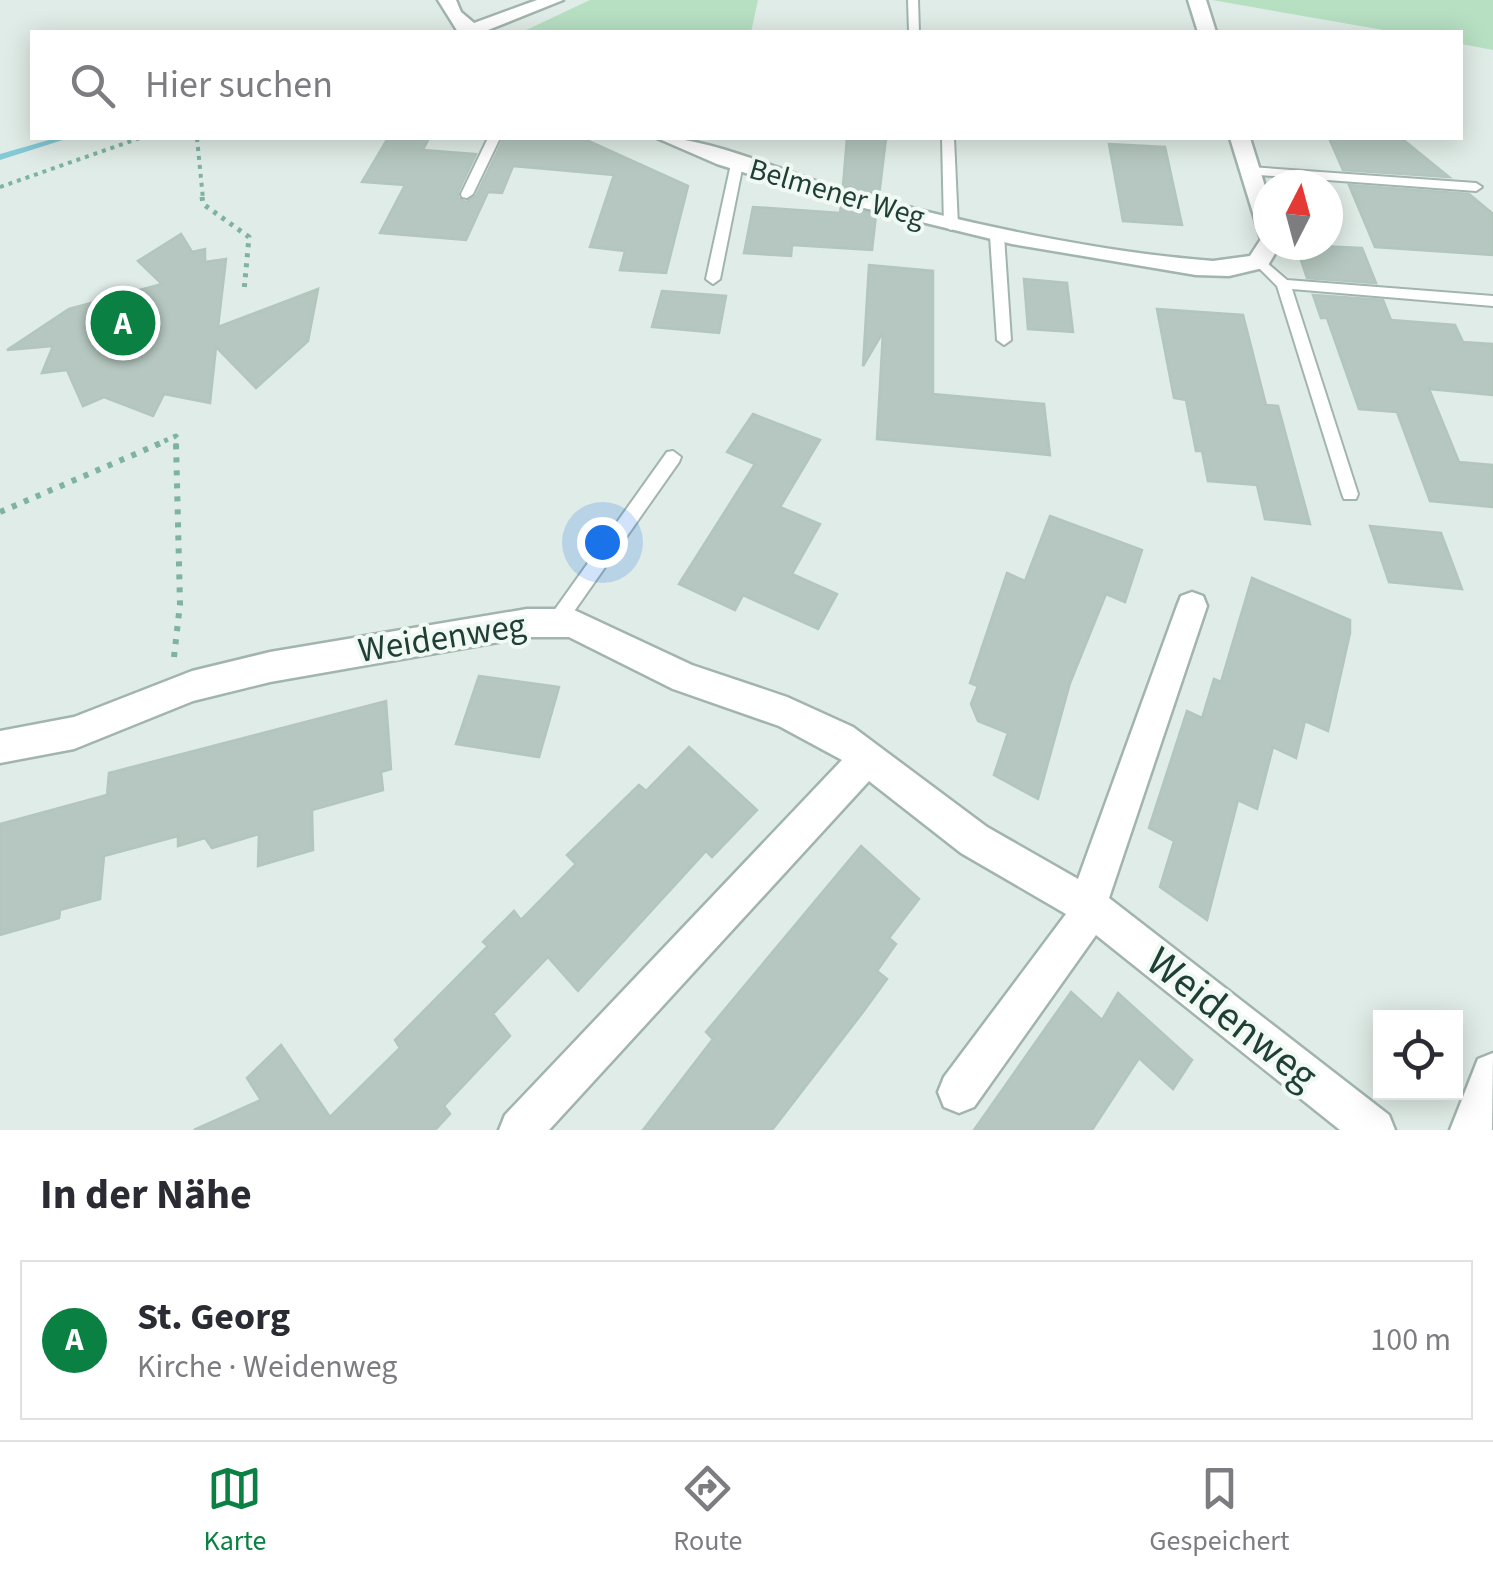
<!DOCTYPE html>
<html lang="de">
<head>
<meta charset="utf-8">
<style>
  body { margin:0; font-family:"Source Sans 3",sans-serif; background:#f2f2f3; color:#2b2b33 }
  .controls { position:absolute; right:30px; bottom:30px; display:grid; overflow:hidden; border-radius:0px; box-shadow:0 5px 25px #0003 }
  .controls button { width:90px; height:90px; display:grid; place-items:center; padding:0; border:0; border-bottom:2px solid #e1e1e2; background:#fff; color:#2b2b33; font:50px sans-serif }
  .compass { position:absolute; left:1253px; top:170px; width:90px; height:90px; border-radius:50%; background:#fff; box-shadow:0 5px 25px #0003; rotate:6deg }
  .you { position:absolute; left:602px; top:542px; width:35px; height:35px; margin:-25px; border:8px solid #fff; border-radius:50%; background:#1a73e8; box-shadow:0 0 0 15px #1a73e833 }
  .badge { display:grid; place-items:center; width:65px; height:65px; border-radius:50%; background:#0b8043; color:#fff; font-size:32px; font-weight:700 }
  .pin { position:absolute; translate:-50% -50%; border:5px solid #fff; box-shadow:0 2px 10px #0006 }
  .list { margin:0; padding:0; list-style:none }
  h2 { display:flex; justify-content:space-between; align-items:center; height:130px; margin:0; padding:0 40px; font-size:42px }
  h2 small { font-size:32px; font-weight:400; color:#7c7c81 }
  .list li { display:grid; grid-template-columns:65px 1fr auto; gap:30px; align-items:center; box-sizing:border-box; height:160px; margin:0 20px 20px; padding:0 20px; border:2px solid #e1e1e2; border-radius:0px }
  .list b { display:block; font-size:38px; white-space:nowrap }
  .list p { margin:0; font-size:32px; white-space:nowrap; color:#7c7c81 }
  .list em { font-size:32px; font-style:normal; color:#7c7c81 }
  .icon { flex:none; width:55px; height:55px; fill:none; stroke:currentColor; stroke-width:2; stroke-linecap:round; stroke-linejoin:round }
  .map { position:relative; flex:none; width:1493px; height:1130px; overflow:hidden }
  .search { position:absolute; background:#fff; box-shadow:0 5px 25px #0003; left:30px; right:30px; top:30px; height:110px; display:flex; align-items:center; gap:25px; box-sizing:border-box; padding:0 35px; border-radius:0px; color:#7c7c81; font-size:38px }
  .sheet { height:310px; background:#fff }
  nav { display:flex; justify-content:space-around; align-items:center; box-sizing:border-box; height:140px; border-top:2px solid #e1e1e2; background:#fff; font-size:28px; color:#7c7c81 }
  nav a { display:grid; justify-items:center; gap:5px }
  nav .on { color:#0b8043 }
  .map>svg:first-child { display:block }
</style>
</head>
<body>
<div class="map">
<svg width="1493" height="1130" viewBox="0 0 1493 1130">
  <rect width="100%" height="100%" fill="#e0ece7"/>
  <g fill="#b7dfc2">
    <path d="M590,0H758L751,32H522Z"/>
    <path d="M1212,0H1493V50L1461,44L1460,32H1395Z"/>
  </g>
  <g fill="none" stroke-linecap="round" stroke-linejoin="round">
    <path fill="#83c9d6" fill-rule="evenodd" d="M56,138H69L0,160V154Z"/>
  </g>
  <g fill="#b5c7c0" stroke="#b2c6be" stroke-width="2.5">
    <path d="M388,138H429L423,150L476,154L458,192V198L466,202L476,196L504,138H582L688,186L666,273L620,270L625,251L590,247L614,175L513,166L502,193L488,192L466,240L380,233L405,185L362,182Z"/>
    <path d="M847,138H886L879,196L843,186Z"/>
    <path d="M1329,138H1401L1449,177L1343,170Z"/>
    <path d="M1109,144L1165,147L1182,225L1123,221Z"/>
    <path d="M1349,185L1469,194L1493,214V255L1375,247Z"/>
    <path d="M841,206L876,215L872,250L792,245L791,256L744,253L753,207L840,213Z"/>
    <path d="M181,234L192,252L205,249V262L226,259L218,327L318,289L308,341L256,388L216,347L210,403L164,394L153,416L104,397L83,406L67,370L42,373L53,346L7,350L69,309L162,284L138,261Z"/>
    <path d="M1296,245L1362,248L1376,283L1307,278Z"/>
    <path d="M869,265L933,271V394L1044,404L1050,455L877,439L883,332L863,366Z"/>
    <path d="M1024,279L1067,283L1073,332L1028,329Z"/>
    <path d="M662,291L726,296L719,333L652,327Z"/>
    <path d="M1313,295L1383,300L1391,320L1455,325L1463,342L1493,344V395L1429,389L1459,462L1493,465V507L1430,501L1397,412L1359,409L1327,318H1321Z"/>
    <path d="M1157,309L1243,315L1266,405L1278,406L1310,524L1265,519L1257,485L1208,481L1202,451H1196L1186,400L1174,398Z"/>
    <path d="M753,414L820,440L780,507L820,524L792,574L837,594L818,629L743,595L735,610L679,584L755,464L727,452Z"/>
    <path d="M1050,516L1142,550L1125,602L1106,594L1070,683L1038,799L994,775L1008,733L978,721L971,704L978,686L970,683L1007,573L1025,581Z"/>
    <path d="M1370,526L1441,533L1462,589L1389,582Z"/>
    <path d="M1252,578L1350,620V633L1328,731L1305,721L1296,758L1273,747L1257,809L1238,800L1207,920L1160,887L1174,841L1149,828L1187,711L1202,718L1214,679L1221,682Z"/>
    <path d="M479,676L559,687L539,757L456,744Z"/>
    <path d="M386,701L391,769L381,772L383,790L312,810L313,850L258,866L259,834L212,848L205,838L178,846V836L104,856L100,899L60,910L59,918L0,935V824L107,795L109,773Z"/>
    <path d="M689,747L757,810L712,857L706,851L578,991L548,957L493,1014L510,1036L444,1106L450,1114L435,1130H194L261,1100L247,1078L281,1045L330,1117L400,1048L395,1040L488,946L483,942L514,911L521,920L576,864L567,855L639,785L646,791Z"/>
    <path d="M861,846L919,899L889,938L896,944L877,971L887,979L863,1012L772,1130H643L713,1039L706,1032Z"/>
    <path d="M1071,992L1102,1020L1118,993L1192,1060L1173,1089L1139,1058L1092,1130H974Z"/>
  </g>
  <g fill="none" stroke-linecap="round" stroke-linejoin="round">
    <g stroke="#a2b4ae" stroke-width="4">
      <g id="service">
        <path d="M908,0H918L919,32H909Z"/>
        <path d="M488,138H500L473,194L467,198L462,197L461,194Z"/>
        <path d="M942,138H954L958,226L951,230L944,226Z"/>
        <path d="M737,160L743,164L720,279L713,284L706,279L731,164Z"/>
        <path d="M1250,167L1476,183L1482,187L1476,191L1246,174V168Z"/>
        <path d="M997,232L1004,236L1011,340L1004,345L997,340L990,236Z"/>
        <path d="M1259,256L1287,280L1493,296V306L1292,289L1358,494L1356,499H1344L1342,494L1277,286L1252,261Z"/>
        <path d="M673,451L681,457L679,462L563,627L557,629L551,627L548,621L551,615L667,452Z"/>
      </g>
    </g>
    <g stroke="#a2b4ae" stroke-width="5">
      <g id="minor">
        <path d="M438,0H456L461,12L474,23L537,0H563L483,32H458Z"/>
        <path d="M1188,0H1206L1216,32H1198Z"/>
        <path d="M657,138C703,135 795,176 846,191C960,222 1095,252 1213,261L1250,256L1261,239L1230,138H1250L1268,196V245H1280L1267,267L1229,276L1196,275L1012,244L831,200L717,164Z"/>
        <path d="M1192,592L1203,596L1207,606L1109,898L1389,1115L1395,1130H1340L1096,935L974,1107L959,1113L944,1107L938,1092L944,1077L1066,914L961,853L869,781L549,1130H499L505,1115L842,760L779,726L673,689L569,637H527L270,682L193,701L74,749L0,763V731L74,717L192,671L270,652L527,609H572L692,665L787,697L853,727L987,827L1078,879L1177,606L1181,596Z"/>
      </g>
    </g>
    <g stroke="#a2b4ae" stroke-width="5">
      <path id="tertiary" d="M1493,1053L1492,1130H1450L1478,1059Z"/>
    </g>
    <g stroke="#7eb2a2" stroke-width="4" stroke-dasharray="4 5" stroke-linecap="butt">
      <path d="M197,138L203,199"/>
      <path d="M0,187L140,138"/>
    </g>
    <g stroke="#7eb2a2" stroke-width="5" stroke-dasharray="4 6" stroke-linecap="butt">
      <path d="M202,197L203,204L249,237L244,291"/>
      <path d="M155,445L176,436V445"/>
    </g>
    <g stroke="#7eb2a2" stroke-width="6" stroke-dasharray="5 8" stroke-linecap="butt">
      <path d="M0,512L161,443"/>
      <path d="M174,657L180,604L176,443"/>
    </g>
    <use href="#service" fill="#fff" fill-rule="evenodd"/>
    <use href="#minor" fill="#fff" fill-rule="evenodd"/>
    <use href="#tertiary" fill="#fff" fill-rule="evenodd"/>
  </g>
  <g text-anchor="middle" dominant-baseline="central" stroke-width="8" stroke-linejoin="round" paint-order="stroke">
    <g font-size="30" fill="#1f3e36" stroke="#f1f9f5">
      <text transform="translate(837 193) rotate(16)">Belmener Weg</text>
    </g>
    <g font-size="35" fill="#1f3e36" stroke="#f1f9f5">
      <text transform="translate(442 638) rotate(-9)">Weidenweg</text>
    </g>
    <g font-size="42" fill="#1f3e36" stroke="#f1f9f5">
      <text transform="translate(1232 1019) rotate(38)">Weidenweg</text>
    </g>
  </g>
</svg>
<div class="controls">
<button><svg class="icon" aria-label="locate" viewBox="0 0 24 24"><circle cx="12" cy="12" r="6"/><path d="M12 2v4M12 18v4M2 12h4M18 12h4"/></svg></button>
</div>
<svg class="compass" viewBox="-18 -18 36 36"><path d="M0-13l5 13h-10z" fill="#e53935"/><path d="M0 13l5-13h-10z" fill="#7c7c81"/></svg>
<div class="you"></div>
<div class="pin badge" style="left:123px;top:323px">A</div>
<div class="search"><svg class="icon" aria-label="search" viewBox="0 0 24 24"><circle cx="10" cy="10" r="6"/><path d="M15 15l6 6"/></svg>Hier suchen</div>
</div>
<section class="sheet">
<h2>In der Nähe<small></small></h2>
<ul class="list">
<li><span class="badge">A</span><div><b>St. Georg</b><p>Kirche · Weidenweg</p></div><em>100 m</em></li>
</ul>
</section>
<nav>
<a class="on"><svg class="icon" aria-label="map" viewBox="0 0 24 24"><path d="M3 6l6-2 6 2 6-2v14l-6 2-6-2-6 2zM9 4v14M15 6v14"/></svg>Karte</a>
<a><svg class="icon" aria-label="directions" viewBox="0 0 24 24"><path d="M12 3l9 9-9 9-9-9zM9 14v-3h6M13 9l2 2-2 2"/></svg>Route</a>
<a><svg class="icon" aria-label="saved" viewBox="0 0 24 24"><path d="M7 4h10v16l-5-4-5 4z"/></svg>Gespeichert</a>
</nav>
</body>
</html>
